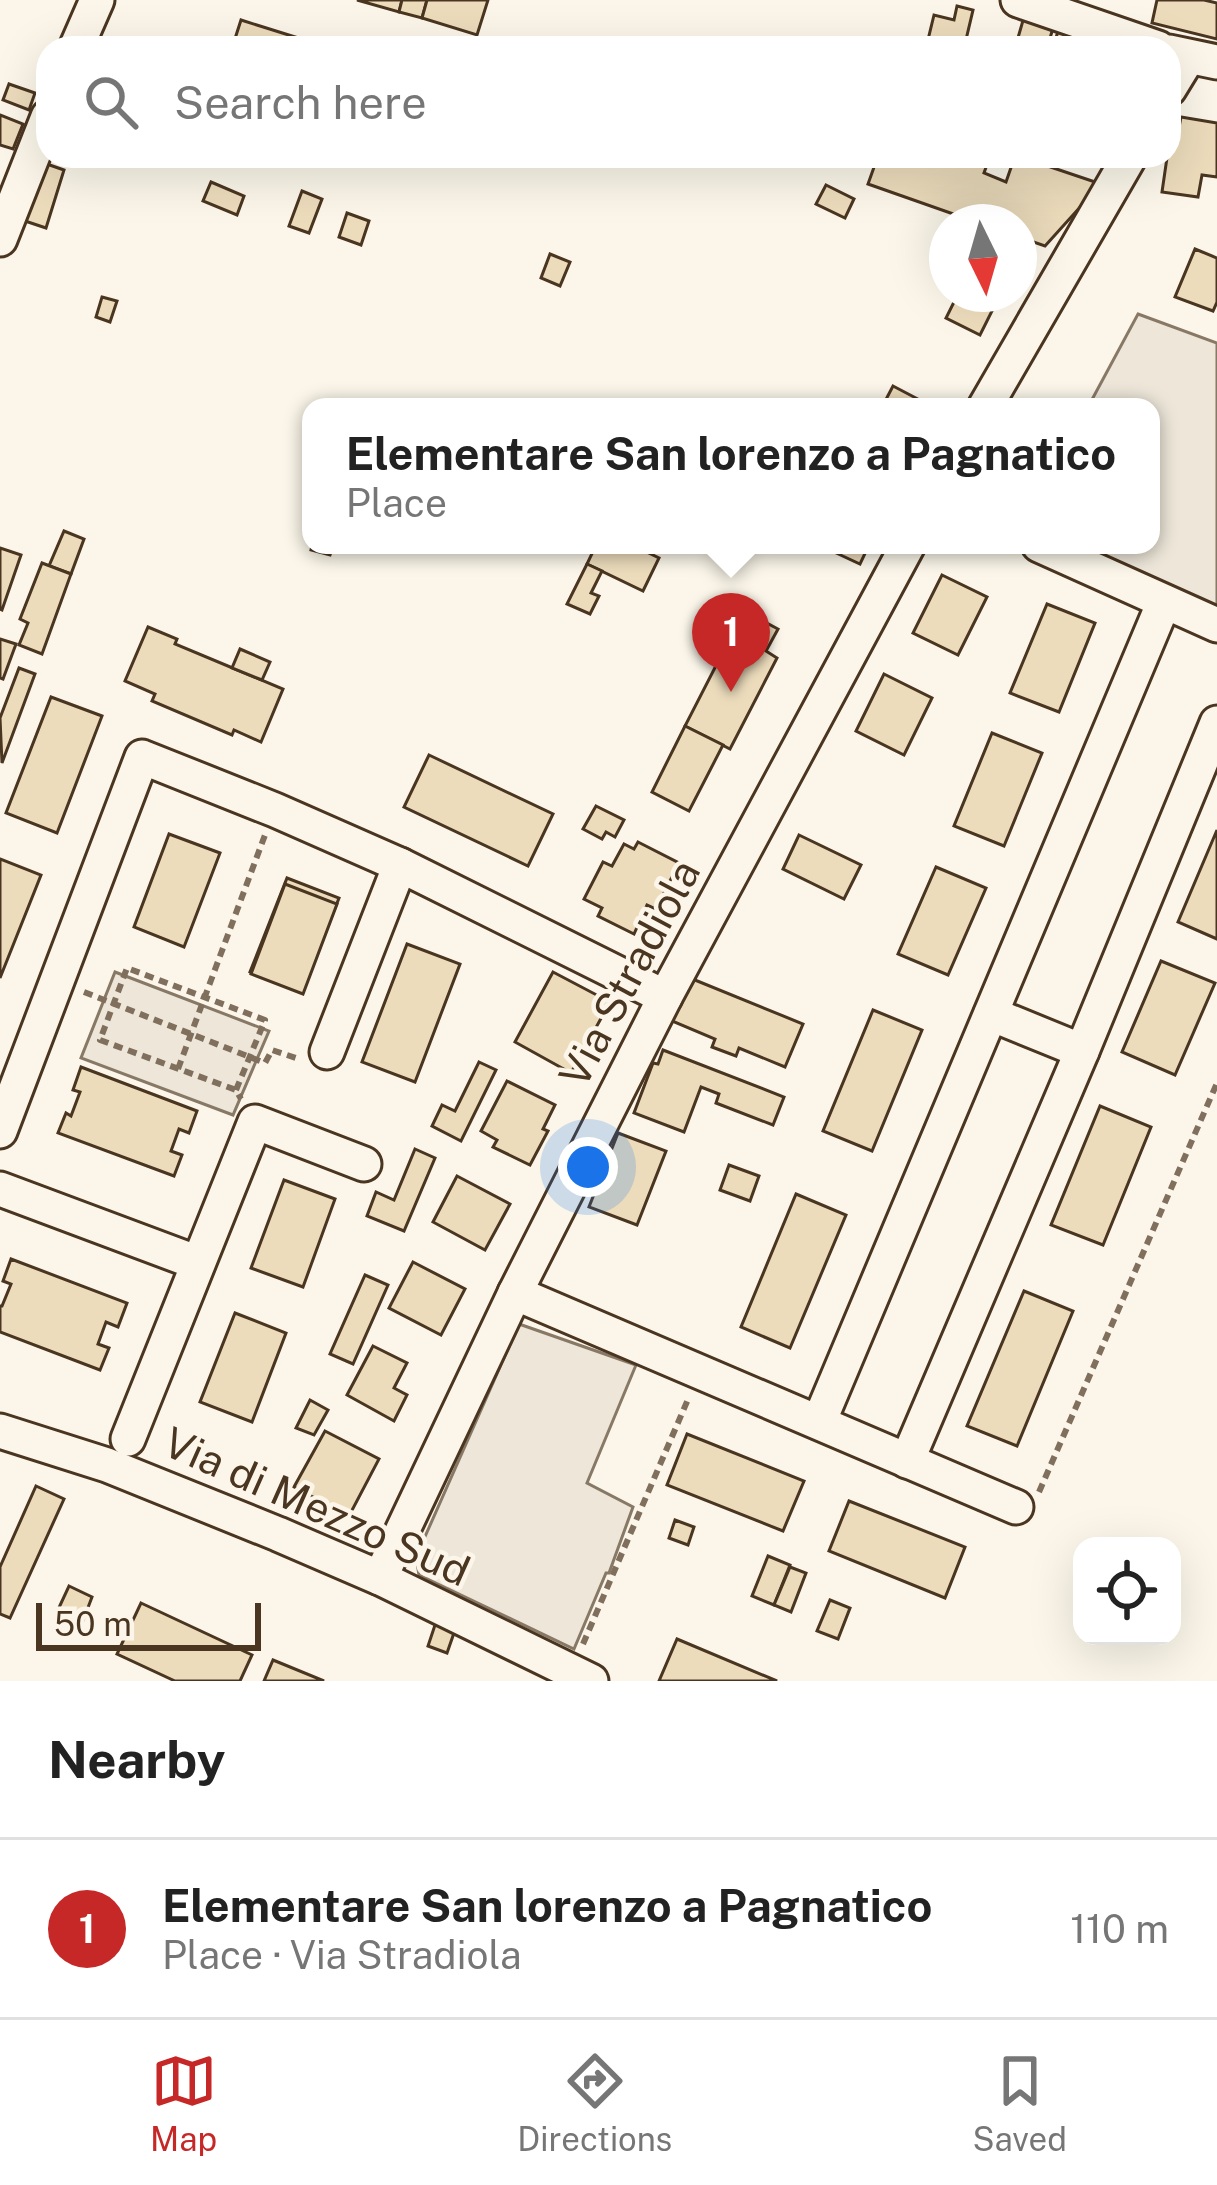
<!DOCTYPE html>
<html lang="en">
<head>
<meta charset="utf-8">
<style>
  body { margin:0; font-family:"Public Sans",sans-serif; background:#f2f2f2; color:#222 }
  .controls { position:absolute; right:36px; bottom:36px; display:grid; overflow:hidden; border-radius:24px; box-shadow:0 12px 48px #0002 }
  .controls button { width:108px; height:108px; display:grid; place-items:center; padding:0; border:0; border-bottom:3px solid #e0e0e0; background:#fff; color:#222; font:60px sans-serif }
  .compass { position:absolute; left:929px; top:204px; width:108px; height:108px; border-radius:50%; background:#fff; box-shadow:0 12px 48px #0002; rotate:175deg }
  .scale { position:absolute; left:36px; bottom:30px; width:225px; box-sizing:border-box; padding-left:12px; border:6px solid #4a3520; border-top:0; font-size:33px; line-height:42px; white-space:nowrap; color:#4a3520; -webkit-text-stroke:9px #fbf6e9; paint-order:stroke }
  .you { position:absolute; left:588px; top:1167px; width:42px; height:42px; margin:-30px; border:9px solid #fff; border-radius:50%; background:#1a73e8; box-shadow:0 0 0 18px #1a73e833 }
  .badge { display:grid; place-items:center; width:78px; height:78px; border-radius:50%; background:#c62828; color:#fff; font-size:39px; font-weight:700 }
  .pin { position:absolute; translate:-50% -99px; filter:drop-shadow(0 3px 6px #0008) }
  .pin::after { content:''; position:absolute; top:63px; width:42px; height:36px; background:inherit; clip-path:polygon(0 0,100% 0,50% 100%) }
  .popup { position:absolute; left:302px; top:398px; width:858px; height:156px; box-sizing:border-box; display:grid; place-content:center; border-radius:24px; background:#fff; filter:drop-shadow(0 3px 9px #0005); font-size:39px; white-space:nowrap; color:#767676 }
  .popup b { font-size:45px; color:#222 }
  .popup::after { content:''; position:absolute; left:50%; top:100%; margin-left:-24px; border:24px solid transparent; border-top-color:#fff }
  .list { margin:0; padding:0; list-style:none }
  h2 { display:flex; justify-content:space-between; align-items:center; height:156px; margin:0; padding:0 48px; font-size:51px }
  h2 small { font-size:39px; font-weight:400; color:#767676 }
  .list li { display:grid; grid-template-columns:78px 1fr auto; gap:36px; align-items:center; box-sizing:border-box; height:180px; padding:0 48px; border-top:3px solid #e0e0e0 }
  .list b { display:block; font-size:45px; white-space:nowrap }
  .list p { margin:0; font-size:39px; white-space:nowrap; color:#767676 }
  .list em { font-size:39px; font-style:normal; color:#767676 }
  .icon { flex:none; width:66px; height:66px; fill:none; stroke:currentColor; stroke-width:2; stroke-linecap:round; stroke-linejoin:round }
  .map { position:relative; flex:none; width:1217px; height:1681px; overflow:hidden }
  .search { position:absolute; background:#fff; box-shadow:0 12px 48px #0002; left:36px; right:36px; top:36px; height:132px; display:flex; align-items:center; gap:30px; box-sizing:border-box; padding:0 42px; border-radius:36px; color:#767676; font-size:45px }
  .sheet { height:336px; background:#fff }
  nav { display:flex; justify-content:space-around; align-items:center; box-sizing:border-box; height:168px; border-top:3px solid #e0e0e0; background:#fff; font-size:33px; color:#767676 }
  nav a { display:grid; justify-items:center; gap:6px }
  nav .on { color:#c62828 }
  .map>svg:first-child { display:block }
</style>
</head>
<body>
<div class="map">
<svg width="1217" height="1681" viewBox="0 0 1217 1681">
  <rect width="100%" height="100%" fill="#fbf6e9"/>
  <g fill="#ede6d9" stroke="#887966" stroke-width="3">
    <path d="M1138,314L1217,343V620L1046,545H1151V407H1088Z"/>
    <path d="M115,972L269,1031L233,1115L81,1058Z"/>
    <path d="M519,1324L636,1365L587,1483L633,1507L609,1573H606L574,1649L419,1575L416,1557Z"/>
  </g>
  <g fill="#ecdcbc" stroke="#4a3520" stroke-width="3">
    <path d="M357,0H402L399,12Z"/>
    <path d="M402,0H427L422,18L399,12Z"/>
    <path d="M427,0H488L477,35L422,18Z"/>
    <path d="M1157,0H1204L1217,3V39L1152,23Z"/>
    <path d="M957,6L973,10L964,48H926L934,15L954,20Z"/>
    <path d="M1024,17L1054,25L1047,48H1015Z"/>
    <path d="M241,20L308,41L305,48H232Z"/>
    <path d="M1058,31L1117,48H1053Z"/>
    <path d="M9,84L35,93L29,110L3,100Z"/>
    <path d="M0,115L23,124L13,149L0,145Z"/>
    <path d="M1181,117L1217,123V177L1202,175L1198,197L1162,192L1170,137L1177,138Z"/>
    <path d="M878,156H934L950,162L952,156H990L984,173L1006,182L1015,156H1018L1101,184L1045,246L1019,237V222H976L868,184Z"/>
    <path d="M44,163L64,170L46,228L25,221Z"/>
    <path d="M211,182L244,196L237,215L203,201Z"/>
    <path d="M826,185L854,199L845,218L816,204Z"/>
    <path d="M302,191L322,199L309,233L289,226Z"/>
    <path d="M347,213L369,221L361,245L339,237Z"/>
    <path d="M1195,249L1217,258V302L1213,311L1175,297Z"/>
    <path d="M550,254L570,262L560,286L541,278Z"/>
    <path d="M958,294H993L999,297L980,335L946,318Z"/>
    <path d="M102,297L117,301L110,322L96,317Z"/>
    <path d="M893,386L933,407H882Z"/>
    <path d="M64,531L84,539L71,574L49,566Z"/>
    <path d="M312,545H333L330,555L311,550Z"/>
    <path d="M596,545H632L659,558L643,591L587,564Z"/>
    <path d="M819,545H869L860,564Z"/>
    <path d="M0,548L21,555L2,610L0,609Z"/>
    <path d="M42,563L71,574L42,654L19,645L28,623L20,619Z"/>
    <path d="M587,564L602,571L591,593L599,596L590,614L567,604Z"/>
    <path d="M942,575L987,597L958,655L913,633Z"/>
    <path d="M1047,604L1095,623L1059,712L1010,693Z"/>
    <path d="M744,611L778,629L766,651L777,658L730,749L685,726Z"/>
    <path d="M148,627L177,639L175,644L283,689L261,742L234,730L232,735L152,701L155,694L125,681Z"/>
    <path d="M0,639L16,644L3,679L0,678Z"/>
    <path d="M240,649L270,662L262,680L232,668Z"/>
    <path d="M19,668L35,674L2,763L0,718Z"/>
    <path d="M884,674L932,698L904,755L856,731Z"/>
    <path d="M51,697L102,716L57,833L6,813Z"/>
    <path d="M685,726L723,745L689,811L652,792Z"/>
    <path d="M992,733L1042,753L1004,846L954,826Z"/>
    <path d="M429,755L553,814L528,866L404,807Z"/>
    <path d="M596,806L624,820L615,837L606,832L602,839L583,829Z"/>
    <path d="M1217,830V939L1178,922Z"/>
    <path d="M169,834L220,853L184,947L134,927Z"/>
    <path d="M799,835L861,865L844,899L783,869Z"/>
    <path d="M638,842L679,863L656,909L647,905L634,934L598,916L602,908L584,899L603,862L612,866L624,844L634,849Z"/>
    <path d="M0,859L41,875L0,978Z"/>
    <path d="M936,867L986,888L948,975L898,954Z"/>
    <path d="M287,878L339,898L302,992L250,972Z"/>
    <path d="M285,884L337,904L303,994L251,974Z"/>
    <path d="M407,944L460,964L415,1082L362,1062Z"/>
    <path d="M1161,961L1215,983L1175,1075L1122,1052Z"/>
    <path d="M553,972L610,1002L571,1073L515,1042Z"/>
    <path d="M690,978L803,1024L785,1067L739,1048L736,1056L712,1047L715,1039L672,1021Z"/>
    <path d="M873,1010L922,1030L872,1151L823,1131Z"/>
    <path d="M663,1050L784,1097L773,1125L716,1103L719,1094L701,1087L684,1132L634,1113L653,1063L658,1064Z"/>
    <path d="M479,1062L496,1070L461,1141L432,1126L442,1105L455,1111Z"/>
    <path d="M81,1067L197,1111L189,1133L179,1129L171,1151L182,1155L174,1176L58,1133L66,1113L71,1116L80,1092L73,1090Z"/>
    <path d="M507,1081L555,1105L543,1129L548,1131L530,1165L493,1147L497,1140L481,1131Z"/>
    <path d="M1100,1106L1151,1127L1103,1245L1051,1225Z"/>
    <path d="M618,1133L666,1151L637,1225L589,1207Z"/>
    <path d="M415,1149L435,1158L404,1231L367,1216L376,1192L394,1200Z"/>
    <path d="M729,1165L759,1176L750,1201L720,1190Z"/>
    <path d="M457,1176L510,1204L485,1250L433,1222Z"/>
    <path d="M284,1180L335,1199L303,1287L251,1268Z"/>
    <path d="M796,1194L846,1215L790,1348L741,1327Z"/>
    <path d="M11,1259L127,1303L118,1327L106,1322L98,1344L109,1348L100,1370L0,1332V1306H2L11,1284L3,1281Z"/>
    <path d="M413,1262L465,1289L441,1335L389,1308Z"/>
    <path d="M365,1275L388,1285L353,1364L330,1354Z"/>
    <path d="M1024,1291L1073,1311L1017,1446L967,1426Z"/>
    <path d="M235,1313L286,1333L252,1422L200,1402Z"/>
    <path d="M373,1346L407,1363L394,1388L407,1395L394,1421L347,1395Z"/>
    <path d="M310,1400L328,1410L314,1435L296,1428Z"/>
    <path d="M325,1431L379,1459L349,1516L294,1487Z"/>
    <path d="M687,1434L804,1481L783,1531L667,1485Z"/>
    <path d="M36,1486L64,1499L10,1618L0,1614V1567Z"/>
    <path d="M849,1501L965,1547L945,1598L829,1551Z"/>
    <path d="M675,1520L694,1527L688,1545L669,1538Z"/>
    <path d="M768,1556L790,1565L774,1605L752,1596Z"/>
    <path d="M790,1567L806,1573L791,1612L774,1605Z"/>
    <path d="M69,1586L92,1597L81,1626L56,1614Z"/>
    <path d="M830,1600L850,1608L838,1639L817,1631Z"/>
    <path d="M141,1603L252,1655L240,1681H175L117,1654Z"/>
    <path d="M436,1622L455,1630L447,1653L428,1646Z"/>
    <path d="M677,1639L777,1681H659Z"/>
    <path d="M273,1660L324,1681H264Z"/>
  </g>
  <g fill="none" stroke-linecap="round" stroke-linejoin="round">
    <g stroke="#4a3520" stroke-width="39">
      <g id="minor">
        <path d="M1018,0L1158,48"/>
        <path d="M76,48L97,0"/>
        <path d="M1169,52L1217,62"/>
        <path d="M1169,89L1188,58"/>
        <path d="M0,239L48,117"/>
        <path d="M985,407L1130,156"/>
        <path d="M1039,545L1217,625"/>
        <path d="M991,1014L1082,1051"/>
        <path d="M327,1052L400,865"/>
        <path d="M0,1131L142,757L275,810L400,865L665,997"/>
        <path d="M0,1189L198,1263"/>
        <path d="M515,1293L1016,1507"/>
        <path d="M819,1422L1164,602"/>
        <path d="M0,1431L107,1465L278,1534L380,1578L591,1681"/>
        <path d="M128,1439L255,1122L364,1164"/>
        <path d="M907,1461L1082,1051L1217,723"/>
        <path d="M380,1578L515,1293L665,997L908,545"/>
      </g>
    </g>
    <g stroke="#7f6f5c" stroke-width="6" stroke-dasharray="9 6" stroke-linecap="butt">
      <path d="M84,992L265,1063L272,1050L299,1059"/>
      <path d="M178,1069L265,835"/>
      <path d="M236,1090L265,1020L127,968L100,1040L236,1090L241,1099"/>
      <path d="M1039,1492L1217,1083"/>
      <path d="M583,1644L689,1397"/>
    </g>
    <use href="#minor" stroke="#fbf6e9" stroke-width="33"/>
  </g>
  <g text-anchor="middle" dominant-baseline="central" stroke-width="9" stroke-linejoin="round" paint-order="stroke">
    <g font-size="42" fill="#4a3520" stroke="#fbf6e9">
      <text transform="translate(629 973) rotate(-62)">Via Stradiola</text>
      <text transform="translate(317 1506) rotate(24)">Via di Mezzo Sud</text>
    </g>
  </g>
</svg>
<div class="controls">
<button><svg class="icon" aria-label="locate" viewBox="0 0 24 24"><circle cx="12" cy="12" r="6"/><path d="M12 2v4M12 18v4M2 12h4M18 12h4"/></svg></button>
</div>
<svg class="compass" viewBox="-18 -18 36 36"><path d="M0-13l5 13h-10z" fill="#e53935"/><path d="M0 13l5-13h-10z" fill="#767676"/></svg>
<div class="scale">50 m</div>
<div class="you"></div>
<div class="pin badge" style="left:731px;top:692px">1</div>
<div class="popup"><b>Elementare San lorenzo a Pagnatico</b>Place</div>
<div class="search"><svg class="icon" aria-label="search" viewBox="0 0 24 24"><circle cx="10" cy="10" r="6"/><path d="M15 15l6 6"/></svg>Search here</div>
</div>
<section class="sheet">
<h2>Nearby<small></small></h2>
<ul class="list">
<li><span class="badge">1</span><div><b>Elementare San lorenzo a Pagnatico</b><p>Place · Via Stradiola</p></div><em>110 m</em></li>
</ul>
</section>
<nav>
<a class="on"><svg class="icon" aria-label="map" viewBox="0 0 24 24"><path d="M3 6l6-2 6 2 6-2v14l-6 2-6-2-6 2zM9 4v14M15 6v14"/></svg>Map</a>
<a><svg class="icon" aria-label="directions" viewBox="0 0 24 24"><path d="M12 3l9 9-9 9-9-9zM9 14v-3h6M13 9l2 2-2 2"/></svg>Directions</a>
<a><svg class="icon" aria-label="saved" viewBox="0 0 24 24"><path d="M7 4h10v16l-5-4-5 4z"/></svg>Saved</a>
</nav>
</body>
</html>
